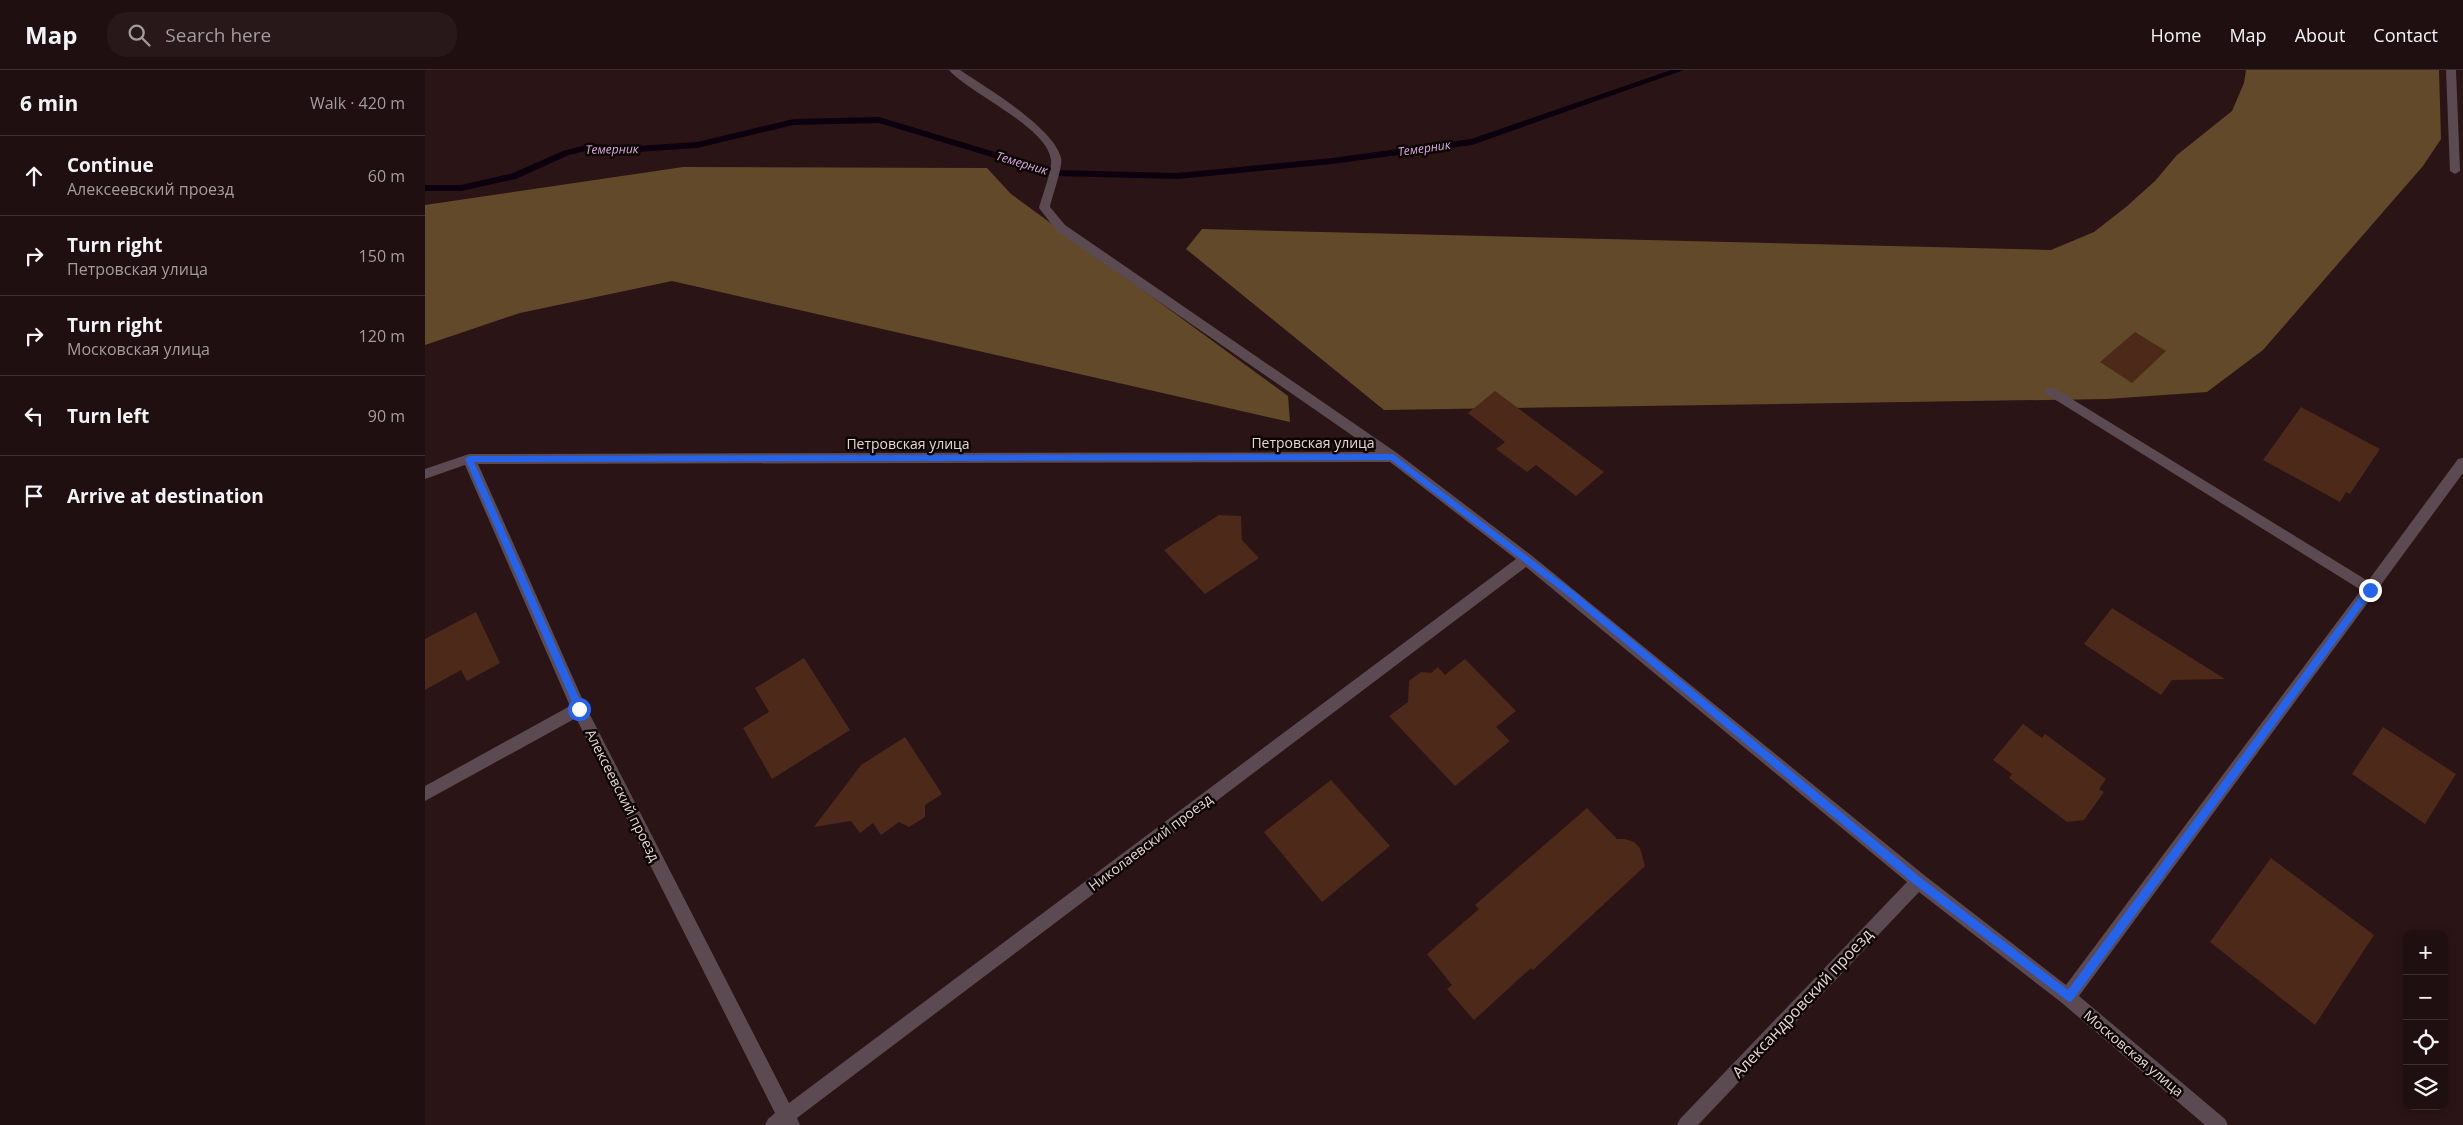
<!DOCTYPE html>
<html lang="en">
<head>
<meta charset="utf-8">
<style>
  body { margin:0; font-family:"Open Sans",sans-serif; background:#281819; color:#f1f3f6 }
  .controls { position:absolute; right:15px; bottom:15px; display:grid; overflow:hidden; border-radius:10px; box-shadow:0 2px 8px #0003 }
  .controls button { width:45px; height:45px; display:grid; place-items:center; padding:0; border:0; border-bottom:1px solid #3d2f30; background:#200f10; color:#f1f3f6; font:25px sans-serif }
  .stop { position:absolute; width:15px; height:15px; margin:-11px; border:4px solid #2563eb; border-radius:50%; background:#fff }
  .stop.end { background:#2563eb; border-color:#fff; box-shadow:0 1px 5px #0008 }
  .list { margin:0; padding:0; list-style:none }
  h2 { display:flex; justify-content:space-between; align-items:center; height:65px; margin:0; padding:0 20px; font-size:21px }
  h2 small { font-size:16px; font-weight:400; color:#a29c9f }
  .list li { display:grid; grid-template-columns:32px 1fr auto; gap:15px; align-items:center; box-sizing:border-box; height:80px; padding:0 20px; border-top:1px solid #3d2f30 }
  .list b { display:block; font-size:19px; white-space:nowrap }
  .list p { margin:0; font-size:16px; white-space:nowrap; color:#a29c9f }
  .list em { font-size:16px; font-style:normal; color:#a29c9f }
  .icon { flex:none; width:28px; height:28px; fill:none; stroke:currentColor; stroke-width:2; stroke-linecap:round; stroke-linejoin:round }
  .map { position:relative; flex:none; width:2038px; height:1055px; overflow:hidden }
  header { display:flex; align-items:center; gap:30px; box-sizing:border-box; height:70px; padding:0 25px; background:#200f10; border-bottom:1px solid #3d2f30 }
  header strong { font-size:24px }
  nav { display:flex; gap:28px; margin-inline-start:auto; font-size:18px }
  .search { width:350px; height:45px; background:#281819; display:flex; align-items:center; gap:12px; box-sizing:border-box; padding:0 18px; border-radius:20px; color:#a29c9f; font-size:19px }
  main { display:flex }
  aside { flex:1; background:#200f10 }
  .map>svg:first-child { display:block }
</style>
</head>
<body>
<header>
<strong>Map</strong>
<div class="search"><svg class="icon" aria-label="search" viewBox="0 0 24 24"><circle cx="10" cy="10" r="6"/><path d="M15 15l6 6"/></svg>Search here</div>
<nav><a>Home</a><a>Map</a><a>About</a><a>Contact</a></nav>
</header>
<main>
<aside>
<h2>6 min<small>Walk · 420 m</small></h2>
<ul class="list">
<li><svg class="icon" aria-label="ahead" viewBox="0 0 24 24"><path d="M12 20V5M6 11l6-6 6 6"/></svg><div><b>Continue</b><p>Алексеевский проезд</p></div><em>60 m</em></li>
<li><svg class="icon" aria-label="right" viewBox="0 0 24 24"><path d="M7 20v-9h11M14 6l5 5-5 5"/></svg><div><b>Turn right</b><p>Петровская улица</p></div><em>150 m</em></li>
<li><svg class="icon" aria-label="right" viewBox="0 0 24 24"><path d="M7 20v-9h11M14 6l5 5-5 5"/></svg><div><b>Turn right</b><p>Московская улица</p></div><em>120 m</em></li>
<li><svg class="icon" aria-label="left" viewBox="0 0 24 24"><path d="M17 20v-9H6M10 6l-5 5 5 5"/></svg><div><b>Turn left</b></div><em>90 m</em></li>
<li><svg class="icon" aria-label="arrive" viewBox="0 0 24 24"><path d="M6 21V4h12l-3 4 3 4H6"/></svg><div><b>Arrive at destination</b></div></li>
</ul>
</aside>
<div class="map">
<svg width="2038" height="1055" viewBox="0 0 2038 1055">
  <rect width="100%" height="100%" fill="#2b1415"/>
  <g fill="#624929">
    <path d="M1821,0H2014L2016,69L1998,96L1838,280L1782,322L1682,329L959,340L761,179L777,159L1626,180L1669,162L1701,137L1730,111L1752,85L1807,41L1819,13Z"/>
    <path d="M258,97L562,98L586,124L863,326L865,352L247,211L95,243L0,275V135Z"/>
  </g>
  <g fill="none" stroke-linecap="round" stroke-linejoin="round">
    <path fill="#0c000f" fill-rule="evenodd" d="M1246,0H1259L1047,75L907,94L753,109L629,106L454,53L369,55L272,78L211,82L165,80L144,85L91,109L36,121H0V115H36L88,103L138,81L165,74L211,76L272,72L369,49L454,47L629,100L753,103L907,88L1046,69Z"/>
  </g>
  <g fill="#4c2919">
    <path d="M1710,262L1741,281L1707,313L1675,292Z"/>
    <path d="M1070,321L1179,402L1151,426L1111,395L1102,402L1071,379L1080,372L1043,343Z"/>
    <path d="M1876,337L1955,379L1925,424L1921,422L1915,432L1838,390Z"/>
    <path d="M794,445L816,446L817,470L834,488L780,524L739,480Z"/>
    <path d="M1687,538L1800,609L1747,610L1736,625L1659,574Z"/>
    <path d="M51,542L75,593L42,611L36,600L0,620V569Z"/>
    <path d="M379,588L425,660L347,709L318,658L344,642L330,618Z"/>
    <path d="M1040,589L1091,641L1071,657L1085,671L1030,716L964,646L983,632L984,611L996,602L1006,603L1013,597L1020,605Z"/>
    <path d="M1598,654L1617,668L1620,664L1681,709L1674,719L1679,722L1659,750L1642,752L1584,708L1587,704L1568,690Z"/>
    <path d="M1958,657L2031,704L2000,754L1927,704Z"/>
    <path d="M480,667L517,724L500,735V747L484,757L474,752L456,765L448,753L435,763L426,751L389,757L436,695Z"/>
    <path d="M906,710L965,776L897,832L839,762Z"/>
    <path d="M1162,738L1192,769H1200L1209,772L1215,778L1220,796L1108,900L1106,898L1049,950L1022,919L1027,915L1002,884L1054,839L1050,835Z"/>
    <path d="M1846,788L1949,865L1890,955L1785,872Z"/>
  </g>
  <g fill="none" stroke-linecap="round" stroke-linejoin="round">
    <g fill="#5c4a52" fill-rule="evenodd">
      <path d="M524,0H535C562,18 629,58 636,88C638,98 627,126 625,137L640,155L972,383L1106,485L1499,805L1641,915L1936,520L1621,324L1619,321L1621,318H1629L1943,511L2033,389L2038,388V403L1654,926L1800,1049L1803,1055H1780L1637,933L1494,822L1273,1055H1252L1255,1049L1482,812L1101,497L372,1048L375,1055H340L343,1049L350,1043L151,648L0,731V716L145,636L40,395L0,409V399L44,384L951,382L632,161L614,138C617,126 627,101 626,90C623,57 545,24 524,0ZM965,392L1091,489L364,1033L160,635L53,394Z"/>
      <path d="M2021,0H2031L2035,101L2030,104L2025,101Z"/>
    </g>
  </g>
  <path fill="#2563eb" d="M968,384L1147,520L1496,808L1643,920L1942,517L1945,516L1949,520L1647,931L1644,932L1489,814L1142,525L966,390L49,392L159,639L154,643L150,639L40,389L44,386Z"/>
  <g text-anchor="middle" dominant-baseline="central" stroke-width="5" stroke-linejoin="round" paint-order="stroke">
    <g font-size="12" font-style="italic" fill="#d9ace0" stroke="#0d0404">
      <text transform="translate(999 78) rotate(-8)">Темерник</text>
      <text transform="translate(187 79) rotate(-1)">Темерник</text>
      <text transform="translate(597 93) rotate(17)">Темерник</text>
    </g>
    <g font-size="14" fill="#e6d5d5" stroke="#0d0404">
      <text x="888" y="372">Петровская улица</text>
      <text x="483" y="373">Петровская улица</text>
      <text transform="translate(198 725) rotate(63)">Алексеевский проезд</text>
      <text transform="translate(725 772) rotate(-37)">Николаевский проезд</text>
      <text transform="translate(1709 983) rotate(40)">Московская улица</text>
    </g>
    <g font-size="16" fill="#e6d5d5" stroke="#0d0404">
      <text transform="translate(1377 933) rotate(-47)">Александровский проезд</text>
    </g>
  </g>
</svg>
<div class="controls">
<button>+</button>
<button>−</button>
<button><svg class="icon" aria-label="locate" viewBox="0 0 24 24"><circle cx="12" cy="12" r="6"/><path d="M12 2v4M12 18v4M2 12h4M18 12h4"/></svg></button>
<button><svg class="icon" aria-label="layers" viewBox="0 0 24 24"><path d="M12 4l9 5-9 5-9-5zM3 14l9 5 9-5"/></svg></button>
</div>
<div class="stop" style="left:154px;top:639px"></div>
<div class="stop end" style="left:1945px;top:520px"></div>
</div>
</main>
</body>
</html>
